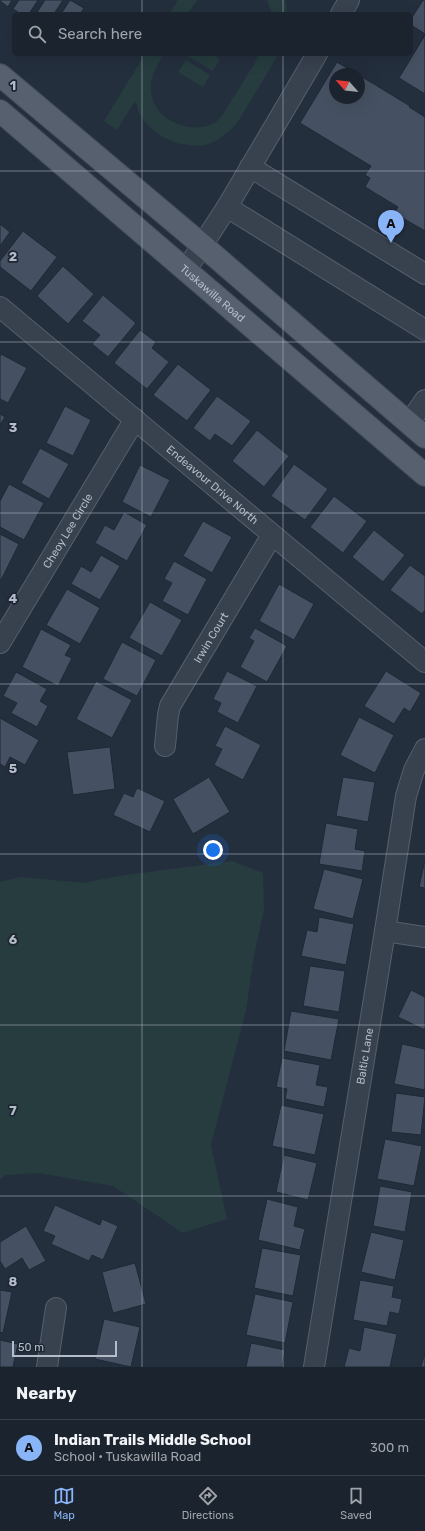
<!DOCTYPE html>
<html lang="en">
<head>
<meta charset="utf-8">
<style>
  body { margin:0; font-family:Rubik,sans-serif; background:#282f3a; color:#f1f3f6 }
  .compass { position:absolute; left:329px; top:68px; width:36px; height:36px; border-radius:50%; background:#1b232e; box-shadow:0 4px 16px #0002; rotate:297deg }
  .scale { position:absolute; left:12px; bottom:10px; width:105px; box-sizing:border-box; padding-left:4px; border:2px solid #b4bcc9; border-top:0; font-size:11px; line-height:14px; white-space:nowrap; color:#b4bcc9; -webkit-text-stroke:3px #1d2633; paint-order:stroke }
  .you { position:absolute; left:213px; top:850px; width:14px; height:14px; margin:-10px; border:3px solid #fff; border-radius:50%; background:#1a73e8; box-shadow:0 0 0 6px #1a73e833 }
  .badge { display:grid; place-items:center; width:26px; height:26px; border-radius:50%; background:#8ab4f8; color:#111; font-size:13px; font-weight:700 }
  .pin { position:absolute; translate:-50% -33px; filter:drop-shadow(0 1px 2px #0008) }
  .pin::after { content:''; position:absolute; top:21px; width:14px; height:12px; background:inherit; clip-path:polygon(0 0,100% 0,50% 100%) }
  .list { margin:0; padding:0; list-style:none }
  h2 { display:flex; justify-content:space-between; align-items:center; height:52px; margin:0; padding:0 16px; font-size:17px }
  h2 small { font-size:13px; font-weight:400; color:#a0a4aa }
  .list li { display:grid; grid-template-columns:26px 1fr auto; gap:12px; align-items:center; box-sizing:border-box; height:56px; padding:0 16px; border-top:1px solid #39404a }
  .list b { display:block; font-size:15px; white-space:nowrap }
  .list p { margin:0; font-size:13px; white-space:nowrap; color:#a0a4aa }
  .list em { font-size:13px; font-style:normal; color:#a0a4aa }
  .icon { flex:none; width:22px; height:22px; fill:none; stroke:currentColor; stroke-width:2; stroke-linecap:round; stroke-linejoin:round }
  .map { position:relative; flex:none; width:425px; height:1367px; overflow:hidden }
  .search { position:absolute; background:#1b232e; box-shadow:0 4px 16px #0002; left:12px; right:12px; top:12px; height:44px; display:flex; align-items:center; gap:10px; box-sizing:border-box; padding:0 14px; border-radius:6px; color:#a0a4aa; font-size:15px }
  .sheet { height:108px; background:#1b232e }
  nav { display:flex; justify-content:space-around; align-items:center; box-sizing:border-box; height:56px; border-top:1px solid #39404a; background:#1b232e; font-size:11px; color:#a0a4aa }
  nav a { display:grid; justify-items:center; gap:2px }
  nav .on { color:#8ab4f8 }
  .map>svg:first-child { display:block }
</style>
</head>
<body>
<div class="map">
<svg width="425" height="1367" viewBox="0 0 425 1367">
  <rect width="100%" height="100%" fill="#242f3e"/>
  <g fill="#263c3f">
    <path d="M178,0H197L188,14H169Z"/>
    <path d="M267,0H285L288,14H272Z"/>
    <path d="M145,54H164C159,63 153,71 151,82C148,107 167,124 190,127C199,128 209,127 217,121C223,116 228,106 233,98C242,84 251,69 260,54H279L237,123C227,134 216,143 201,146C197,146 192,145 189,145C168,143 149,131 139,113C138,109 137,105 135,101L117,130L104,121Z"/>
    <path d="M189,54H212L220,59L213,71L188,56Z"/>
    <path d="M186,60L210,75L203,87L178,72Z"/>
    <path d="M232,861L263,873L264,910L254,955L246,1010L211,1145L227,1219L183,1233L113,1186L39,1173L6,1175L0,1179V882L21,877L84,883L119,876Z"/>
  </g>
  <g fill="#455162" stroke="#1f2835">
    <path d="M0,0H12L8,7L0,1Z"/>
    <path d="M19,0H38L29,14H21L13,9Z"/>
    <path d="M45,0H63L54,14H36Z"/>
    <path d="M70,0L84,8L80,14H61Z"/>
    <path d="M423,0H425V34L411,25V19Z"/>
    <path d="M425,35V94L399,78Z"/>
    <path d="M337,62L357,74H335V98H359V75L410,106L409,107L425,117V231L394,213L398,207L365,187L370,178L365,175L371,166L300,123Z"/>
    <path d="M0,224L10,232L0,246Z"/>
    <path d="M23,231L57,257L31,291L0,267V261Z"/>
    <path d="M63,266L94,294L68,324L37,296Z"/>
    <path d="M103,295L136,323L108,357L92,344L100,335L82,321Z"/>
    <path d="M140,330L156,342L152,348L169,362L147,389L114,363Z"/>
    <path d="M1,354L27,368L8,403L0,399V356Z"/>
    <path d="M178,364L211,390L187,421L153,395Z"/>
    <path d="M217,396L251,421L232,446L215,434L210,441L193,428Z"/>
    <path d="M65,406L91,420L73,456L46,443Z"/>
    <path d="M0,414L5,417L0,425Z"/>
    <path d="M257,430L289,456L264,487L232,461Z"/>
    <path d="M40,448L69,464L49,499L21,483Z"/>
    <path d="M294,464L328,489L305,520L271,496Z"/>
    <path d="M140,465L170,480L151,517L122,502Z"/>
    <path d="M9,484L44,503L24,540L0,527V501Z"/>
    <path d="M334,496L367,521L343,553L310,527Z"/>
    <path d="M124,512L147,525L127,561L95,543L105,525L114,530Z"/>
    <path d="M203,521L232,537L212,573L183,556Z"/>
    <path d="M374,530L405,555L383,582L352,557Z"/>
    <path d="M0,534L19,544L1,580H0Z"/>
    <path d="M101,555L120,566L100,600L71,584L81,566L91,572Z"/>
    <path d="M174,561L207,579L188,615L162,601L172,583L164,579Z"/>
    <path d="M410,565L425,576V610L422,614L390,590Z"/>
    <path d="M279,584L314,604L294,640L259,621Z"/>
    <path d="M67,589L100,608L80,644L46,625Z"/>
    <path d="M150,602L182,620L162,656L129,638Z"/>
    <path d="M255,628L287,646L267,682L240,667L254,641L249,638Z"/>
    <path d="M41,629L71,645L65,655L72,658L58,686L22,667Z"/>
    <path d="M122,642L156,660L137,696L103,679Z"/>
    <path d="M227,671L257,686L238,723L217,712L221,703L213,699Z"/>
    <path d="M386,671L421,693L410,712L404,708L394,724L364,706Z"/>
    <path d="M16,672L47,689L40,701L48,706L37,727L11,713L17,703L3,696Z"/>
    <path d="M96,681L132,700L112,738L76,719Z"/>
    <path d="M359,717L394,735L375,773L340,755Z"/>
    <path d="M0,718L39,740L25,765L10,757L5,767L0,764Z"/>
    <path d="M225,726L261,745L243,780L214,765L222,749L215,746Z"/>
    <path d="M110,747L115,789L73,795L67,752Z"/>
    <path d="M209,777L230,812L193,834L173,799Z"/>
    <path d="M343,777L375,782L368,822L336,816Z"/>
    <path d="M137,788L165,801L150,832L113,815L124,793L133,797Z"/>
    <path d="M326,823L358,829L355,849L365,851L362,871L319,864Z"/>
    <path d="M425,860V888L419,887Z"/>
    <path d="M324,869L363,879L353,919L313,909Z"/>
    <path d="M319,917L354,924L346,965L301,956L307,930L317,932Z"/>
    <path d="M310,966L345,971L339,1012L303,1006Z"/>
    <path d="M411,990L425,997V1030L398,1017Z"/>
    <path d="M291,1011L339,1019L331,1060L284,1051Z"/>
    <path d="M402,1044L425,1049V1090L394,1084Z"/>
    <path d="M282,1058L320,1065L316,1085L328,1087L324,1107L285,1099L287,1089L276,1087Z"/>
    <path d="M396,1093L425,1097L421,1135L391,1132Z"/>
    <path d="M281,1105L324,1114L315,1155L272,1146Z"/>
    <path d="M385,1139L422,1146L414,1186L377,1179Z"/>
    <path d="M284,1155L317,1163L308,1200L276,1192Z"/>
    <path d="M380,1186L412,1192L405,1232L373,1226Z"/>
    <path d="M267,1199L298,1207L294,1226L305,1229L300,1250L258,1240Z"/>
    <path d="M55,1205L100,1225L102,1219L118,1226L103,1260L92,1255L89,1261L51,1244L55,1236L43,1231Z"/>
    <path d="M26,1226L46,1261L29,1270L22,1258L5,1269L0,1261V1242Z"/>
    <path d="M371,1232L404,1240L395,1280L361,1272Z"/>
    <path d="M262,1248L301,1255L293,1296L254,1288Z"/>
    <path d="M135,1263L146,1304L113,1313L102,1272Z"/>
    <path d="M360,1280L394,1286L392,1297L402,1299L399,1314L390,1312L387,1326L353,1320Z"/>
    <path d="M0,1290L12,1292L3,1333L0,1332Z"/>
    <path d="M255,1294L293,1302L285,1343L246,1335Z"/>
    <path d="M104,1319L140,1327L131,1367L95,1359Z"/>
    <path d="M364,1327L397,1334L390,1367H344L349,1348L360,1351Z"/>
    <path d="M0,1340L18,1344L13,1367H0Z"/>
    <path d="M251,1343L285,1350L282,1367H246Z"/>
    <path d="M425,1353V1367H421Z"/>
  </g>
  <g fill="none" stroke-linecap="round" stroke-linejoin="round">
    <g stroke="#565f6c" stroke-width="22">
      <g id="minor">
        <path d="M341,14L349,0"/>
        <path d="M250,167L425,274"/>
        <path d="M227,207L425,330"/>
        <path d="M186,270L227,207L317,54"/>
        <path id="s1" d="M0,307L425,662"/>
        <path d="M409,423L425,400"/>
        <path id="s2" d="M0,643L135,419"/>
        <path id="s3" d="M165,746L168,715L170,706L272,535"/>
        <path d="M385,931L425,937"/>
        <path d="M47,1367L56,1308"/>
        <path id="s4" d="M314,1367L385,931L406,796L414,770L425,749"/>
      </g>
    </g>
    <g stroke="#414a57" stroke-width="24">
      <g id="major">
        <path d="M0,75L202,245L425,437"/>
        <path id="s5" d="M0,111L425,475"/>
      </g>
    </g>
    <use href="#minor" stroke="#38414e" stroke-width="20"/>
    <use href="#major" stroke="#56606e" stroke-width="22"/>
  </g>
  <path fill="none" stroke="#b4bcc9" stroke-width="1" stroke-opacity="0.55" d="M142,0V14M283,0V14M142,54V1367M283,54V1367M0,171H425M0,342H425M0,513H425M0,684H425M0,854H425M0,1025H425M0,1196H425"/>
  <g text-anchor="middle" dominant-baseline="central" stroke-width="3.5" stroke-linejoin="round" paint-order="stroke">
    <g font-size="11" fill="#b4bcc9" stroke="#1d2633">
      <text stroke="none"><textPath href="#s5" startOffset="280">Tuskawilla Road</textPath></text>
      <text stroke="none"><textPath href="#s1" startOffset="277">Endeavour Drive North</textPath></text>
      <text stroke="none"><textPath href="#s2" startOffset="131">Cheoy Lee Circle</textPath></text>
      <text stroke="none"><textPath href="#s3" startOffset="120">Irwin Court</textPath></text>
      <text stroke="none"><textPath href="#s4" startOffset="315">Baltic Lane</textPath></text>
    </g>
  </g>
  <g font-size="13" text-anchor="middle" font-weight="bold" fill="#b4bcc9" stroke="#1d2633" stroke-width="3.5" stroke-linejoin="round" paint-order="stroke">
    <text x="13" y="90">1</text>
    <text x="13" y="261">2</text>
    <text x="13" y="432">3</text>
    <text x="13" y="603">4</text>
    <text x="13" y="773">5</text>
    <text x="13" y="944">6</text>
    <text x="13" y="1115">7</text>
    <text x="13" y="1286">8</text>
  </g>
</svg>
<svg class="compass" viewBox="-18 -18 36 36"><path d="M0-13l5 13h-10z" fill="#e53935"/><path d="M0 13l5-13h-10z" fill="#a0a4aa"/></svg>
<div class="scale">50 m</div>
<div class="you"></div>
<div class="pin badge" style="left:391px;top:243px">A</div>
<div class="search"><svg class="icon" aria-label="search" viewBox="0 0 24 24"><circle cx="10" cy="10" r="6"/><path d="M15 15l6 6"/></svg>Search here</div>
</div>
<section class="sheet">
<h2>Nearby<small></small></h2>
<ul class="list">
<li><span class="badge">A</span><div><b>Indian Trails Middle School</b><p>School · Tuskawilla Road</p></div><em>300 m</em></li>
</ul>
</section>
<nav>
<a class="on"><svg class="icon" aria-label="map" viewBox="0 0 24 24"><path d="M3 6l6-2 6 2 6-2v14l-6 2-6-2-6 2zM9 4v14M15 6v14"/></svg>Map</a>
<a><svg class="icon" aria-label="directions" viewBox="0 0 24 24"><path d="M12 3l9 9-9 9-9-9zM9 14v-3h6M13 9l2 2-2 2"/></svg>Directions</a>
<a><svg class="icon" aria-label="saved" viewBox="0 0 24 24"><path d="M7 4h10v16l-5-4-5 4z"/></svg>Saved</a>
</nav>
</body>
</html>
